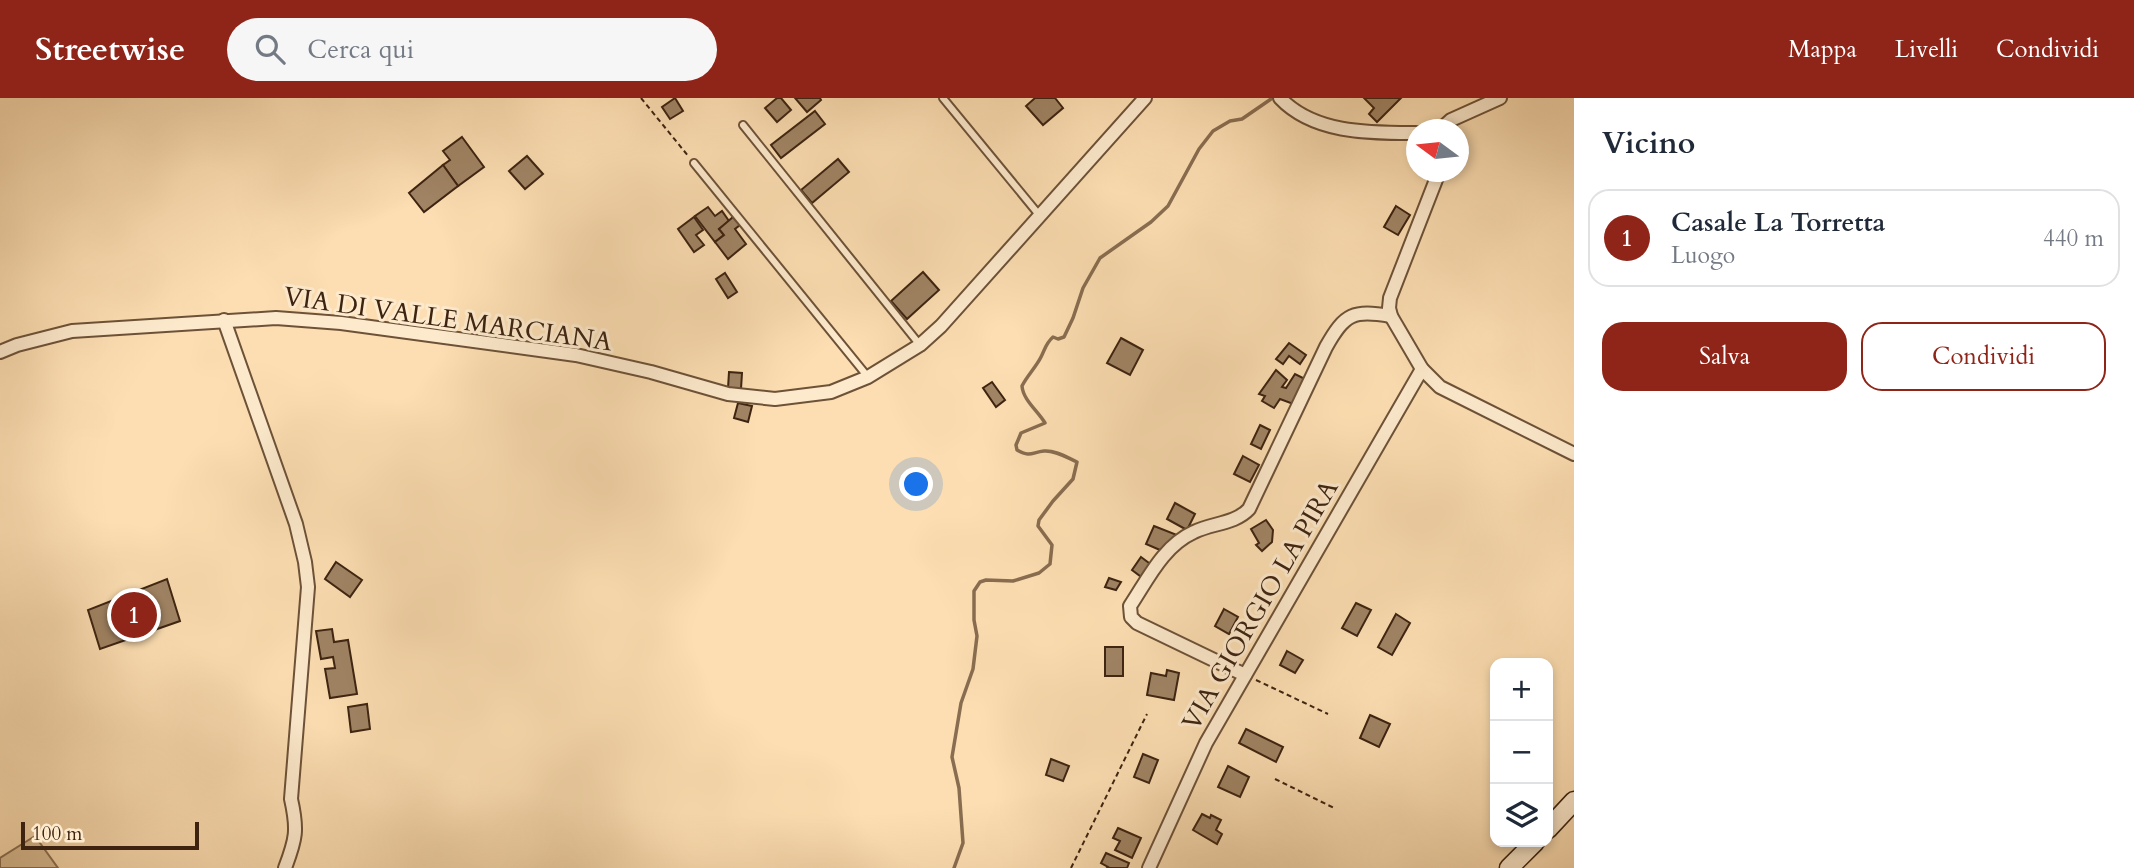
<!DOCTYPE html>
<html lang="it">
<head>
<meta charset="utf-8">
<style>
  body { margin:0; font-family:Cardo,serif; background:#f6f6f7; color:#1f2937 }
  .controls { position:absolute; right:21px; bottom:21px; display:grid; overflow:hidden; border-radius:14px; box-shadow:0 4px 10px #0003 }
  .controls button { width:63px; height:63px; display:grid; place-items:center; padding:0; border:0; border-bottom:2px solid #e0e1e3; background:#fff; color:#1f2937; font:35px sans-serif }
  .compass { position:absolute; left:1406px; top:21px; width:63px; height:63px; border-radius:50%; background:#fff; box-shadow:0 4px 10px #0003; rotate:285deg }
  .scale { position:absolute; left:21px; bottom:18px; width:178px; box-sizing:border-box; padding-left:7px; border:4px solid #3d2310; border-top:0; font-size:19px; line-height:24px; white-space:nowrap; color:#3d2310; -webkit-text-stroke:5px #fdeacd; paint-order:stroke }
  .you { position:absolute; left:917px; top:387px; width:24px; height:24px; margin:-18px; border:5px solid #fff; border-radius:50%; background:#1a73e8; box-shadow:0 0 0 10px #1a73e833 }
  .badge { display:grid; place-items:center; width:46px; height:46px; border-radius:50%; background:#8f2418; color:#fff; font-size:23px; font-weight:700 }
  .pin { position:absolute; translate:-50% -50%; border:4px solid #fff; box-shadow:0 2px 7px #0006 }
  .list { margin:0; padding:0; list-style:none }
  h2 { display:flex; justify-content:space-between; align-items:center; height:91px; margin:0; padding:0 28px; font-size:30px }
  h2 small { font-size:23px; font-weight:400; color:#747a83 }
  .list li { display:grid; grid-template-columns:46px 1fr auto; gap:21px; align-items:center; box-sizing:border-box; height:98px; margin:0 14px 14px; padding:0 14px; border:2px solid #e0e1e3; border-radius:21px }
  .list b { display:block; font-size:26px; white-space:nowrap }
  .list p { margin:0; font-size:23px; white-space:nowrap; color:#747a83 }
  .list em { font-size:23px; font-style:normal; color:#747a83 }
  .actions { display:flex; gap:14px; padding:21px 28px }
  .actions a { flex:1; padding:16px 0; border:2px solid #8f2418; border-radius:21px; text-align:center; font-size:24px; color:#8f2418 }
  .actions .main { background:#8f2418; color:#fff }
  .icon { flex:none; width:38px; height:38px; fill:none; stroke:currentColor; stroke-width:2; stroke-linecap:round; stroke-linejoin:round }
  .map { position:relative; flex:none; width:1574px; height:770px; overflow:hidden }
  header { display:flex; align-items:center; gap:42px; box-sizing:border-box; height:98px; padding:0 35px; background:#8f2418; color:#fff }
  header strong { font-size:33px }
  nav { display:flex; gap:38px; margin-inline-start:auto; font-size:24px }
  .search { width:490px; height:63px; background:#f6f6f7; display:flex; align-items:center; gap:18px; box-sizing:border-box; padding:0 24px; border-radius:38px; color:#747a83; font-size:26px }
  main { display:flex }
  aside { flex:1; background:#fff }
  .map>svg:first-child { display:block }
</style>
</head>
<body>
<header>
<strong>Streetwise</strong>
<div class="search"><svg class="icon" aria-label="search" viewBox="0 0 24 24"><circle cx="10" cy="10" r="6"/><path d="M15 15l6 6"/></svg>Cerca qui</div>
<nav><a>Mappa</a><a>Livelli</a><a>Condividi</a></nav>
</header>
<main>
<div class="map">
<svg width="1574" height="770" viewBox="0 0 1574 770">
  <rect width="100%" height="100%" fill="#fcdeb2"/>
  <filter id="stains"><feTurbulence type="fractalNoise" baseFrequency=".00286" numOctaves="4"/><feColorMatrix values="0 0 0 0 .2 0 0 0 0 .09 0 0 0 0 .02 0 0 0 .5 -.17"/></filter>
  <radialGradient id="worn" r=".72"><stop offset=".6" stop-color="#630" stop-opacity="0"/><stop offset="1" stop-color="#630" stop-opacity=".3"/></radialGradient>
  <path fill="#dcbe96" stroke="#8c7053" stroke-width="2" d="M35,738L58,770H0V760Z"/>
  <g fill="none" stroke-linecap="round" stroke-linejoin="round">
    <path stroke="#896d50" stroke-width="3.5" d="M954,770L963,745L959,690L952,659L961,605L973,571L977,538L974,522V493L980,484L986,482L1013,483L1039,475L1050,466L1052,447L1038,428L1039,422L1053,403L1073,381L1077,364C1068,360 1055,352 1044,353C1032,354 1031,360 1017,352L1016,347L1021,335L1045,325C1038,313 1023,302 1022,288C1027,278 1036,269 1041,259C1045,251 1046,245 1053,239L1058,241L1064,239L1073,220L1083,190L1100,160L1151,124L1168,108L1199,51L1213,33L1230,23L1242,21L1271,1"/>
  </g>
  <g fill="#a08464" stroke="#3d2310" stroke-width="2">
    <path d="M675,0L683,13L670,21L662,9Z"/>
    <path d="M777,0H781L791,12L777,24L765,10Z"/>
    <path d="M795,0H820L821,2L807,14Z"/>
    <path d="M1035,0H1055L1063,10L1043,27L1026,8Z"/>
    <path d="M1364,0H1401L1377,24L1369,16L1374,10Z"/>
    <path d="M815,13L825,26L781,60L771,47Z"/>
    <path d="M462,39L484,69L458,88L443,67L450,62L443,53Z"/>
    <path d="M527,58L543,76L525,91L509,73Z"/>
    <path d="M838,61L849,74L812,105L801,92Z"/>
    <path d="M443,67L458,88L424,114L409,95Z"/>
    <path d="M1396,108L1410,117L1398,137L1384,129Z"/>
    <path d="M708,109L715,118L722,113L729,123L719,131L724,137L715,144L695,118Z"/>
    <path d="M694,119L703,132L696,137L704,147L694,154L678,131Z"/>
    <path d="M733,119L740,127L735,131L746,146L728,161L715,144L724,137L719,131Z"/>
    <path d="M923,174L939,192L907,221L891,203Z"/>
    <path d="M725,175L737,194L728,200L716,181Z"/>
    <path d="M1121,240L1143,252L1130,277L1107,265Z"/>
    <path d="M1289,245L1306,257L1300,266L1289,258L1283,266L1276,261Z"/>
    <path d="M1276,272L1287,282L1282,289L1286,290L1295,276L1307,282L1296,307L1280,301L1274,310L1262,303L1265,298L1259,296Z"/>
    <path d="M729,274L742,275L741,291L728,290Z"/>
    <path d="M992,284L1005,302L996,309L983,290Z"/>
    <path d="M738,305L752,308L748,324L734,320Z"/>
    <path d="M1260,327L1270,332L1261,351L1251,346Z"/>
    <path d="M1243,358L1259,367L1250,384L1234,376Z"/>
    <path d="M1175,405L1195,416L1187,432L1167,421Z"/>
    <path d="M1266,422L1273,432L1272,444L1262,453L1256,447L1259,445L1251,431Z"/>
    <path d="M1154,428L1177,437L1160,452L1146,446Z"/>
    <path d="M1141,459L1153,468L1144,481L1132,472Z"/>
    <path d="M336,464L362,482L350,499L325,481Z"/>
    <path d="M1109,480L1121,484L1116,492L1105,489Z"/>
    <path d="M167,481L180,523L100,551L88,512Z"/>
    <path d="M1356,505L1371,512L1357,538L1342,530Z"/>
    <path d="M1224,511L1238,519L1229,536L1215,528Z"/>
    <path d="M1396,516L1410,525L1392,557L1378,549Z"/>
    <path d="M332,531L334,544L348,542L357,596L330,600L325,571L335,570L333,559L321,561L316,533Z"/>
    <rect x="1105" y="549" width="18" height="29"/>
    <path d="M1287,553L1303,562L1295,575L1280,567Z"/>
    <path d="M1167,572L1179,575L1174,602L1147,597L1151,575L1166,578Z"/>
    <path d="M367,606L370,631L351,634L348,609Z"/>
    <path d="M1370,617L1390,626L1379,649L1360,640Z"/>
    <path d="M1246,631L1283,649L1276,664L1239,645Z"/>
    <path d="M1143,656L1158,662L1149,685L1134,679Z"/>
    <path d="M1051,661L1069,668L1063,683L1046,677Z"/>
    <path d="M1228,668L1249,679L1240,699L1218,689Z"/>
    <path d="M1202,716L1210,720L1211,717L1221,722L1216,732L1222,736L1217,746L1193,732Z"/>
    <path d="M1118,730L1141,740L1132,760L1115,752L1120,743L1113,740Z"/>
    <path d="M1106,755L1129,765L1127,770H1107L1108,769L1101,765Z"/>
  </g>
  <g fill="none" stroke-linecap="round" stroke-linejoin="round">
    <g stroke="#6d5238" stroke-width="10">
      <g id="lane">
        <path d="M943,0L1040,118"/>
        <path d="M743,27L920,247"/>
        <path d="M694,65L868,279"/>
      </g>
    </g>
    <g stroke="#6d5238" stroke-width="16">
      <g id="street">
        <path d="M1280,0C1314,36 1370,35 1416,35"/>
        <path d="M1440,32L1451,22L1500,0"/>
        <path d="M1439,74L1390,200L1389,210L1391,218L1422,271L1440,289L1574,356"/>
        <path d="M224,222L296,426L305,464L308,489L291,701C298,732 296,741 285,770"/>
        <path d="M0,254L17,247L72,233L276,220L341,225L576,257L651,274L728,296L775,301L831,294L868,279L920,247L941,228L1145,0"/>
        <path d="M1245,577L1137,525L1131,519L1130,508C1148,481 1163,448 1194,434C1212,425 1235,426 1249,411L1326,249C1345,215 1353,212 1391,218"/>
        <path d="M1149,770L1206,645L1422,271"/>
      </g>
    </g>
    <g stroke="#3d2310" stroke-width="21">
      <g id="secondary">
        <path d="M1548,731L1574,703"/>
        <path d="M1509,770L1535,744"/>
      </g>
    </g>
    <g stroke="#3d2310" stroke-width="2" stroke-dasharray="5 3.5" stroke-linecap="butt">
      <path d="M641,0L689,59"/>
      <path d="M1256,582L1328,616"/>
      <path d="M1275,681L1334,710"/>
      <path d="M1071,770L1147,616"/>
    </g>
    <use href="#lane" stroke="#fdeacd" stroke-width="6"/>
    <use href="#street" stroke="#fdeacd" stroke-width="12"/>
    <use href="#secondary" stroke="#fdeacd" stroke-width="18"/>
  </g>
  <g text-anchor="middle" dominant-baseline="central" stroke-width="6" stroke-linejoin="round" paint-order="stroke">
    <g font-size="26" fill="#3d2310" stroke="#fdeacd">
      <text transform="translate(448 221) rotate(8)">VIA DI VALLE MARCIANA</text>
      <text transform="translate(1260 507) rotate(-60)">VIA GIORGIO LA PIRA</text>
    </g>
  </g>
  <rect width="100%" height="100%" filter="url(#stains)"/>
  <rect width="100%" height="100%" fill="url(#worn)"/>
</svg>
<div class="controls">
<button>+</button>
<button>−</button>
<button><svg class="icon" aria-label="layers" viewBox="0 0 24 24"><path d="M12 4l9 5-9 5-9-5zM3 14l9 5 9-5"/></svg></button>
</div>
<svg class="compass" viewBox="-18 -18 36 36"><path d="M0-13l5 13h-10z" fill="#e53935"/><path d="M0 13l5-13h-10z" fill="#747a83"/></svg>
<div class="scale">100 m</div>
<div class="you"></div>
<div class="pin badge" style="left:134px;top:517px">1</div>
</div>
<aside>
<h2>Vicino<small></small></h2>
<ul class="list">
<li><span class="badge">1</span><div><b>Casale La Torretta</b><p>Luogo</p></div><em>440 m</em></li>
</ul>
<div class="actions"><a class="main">Salva</a><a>Condividi</a></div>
</aside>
</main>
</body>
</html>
